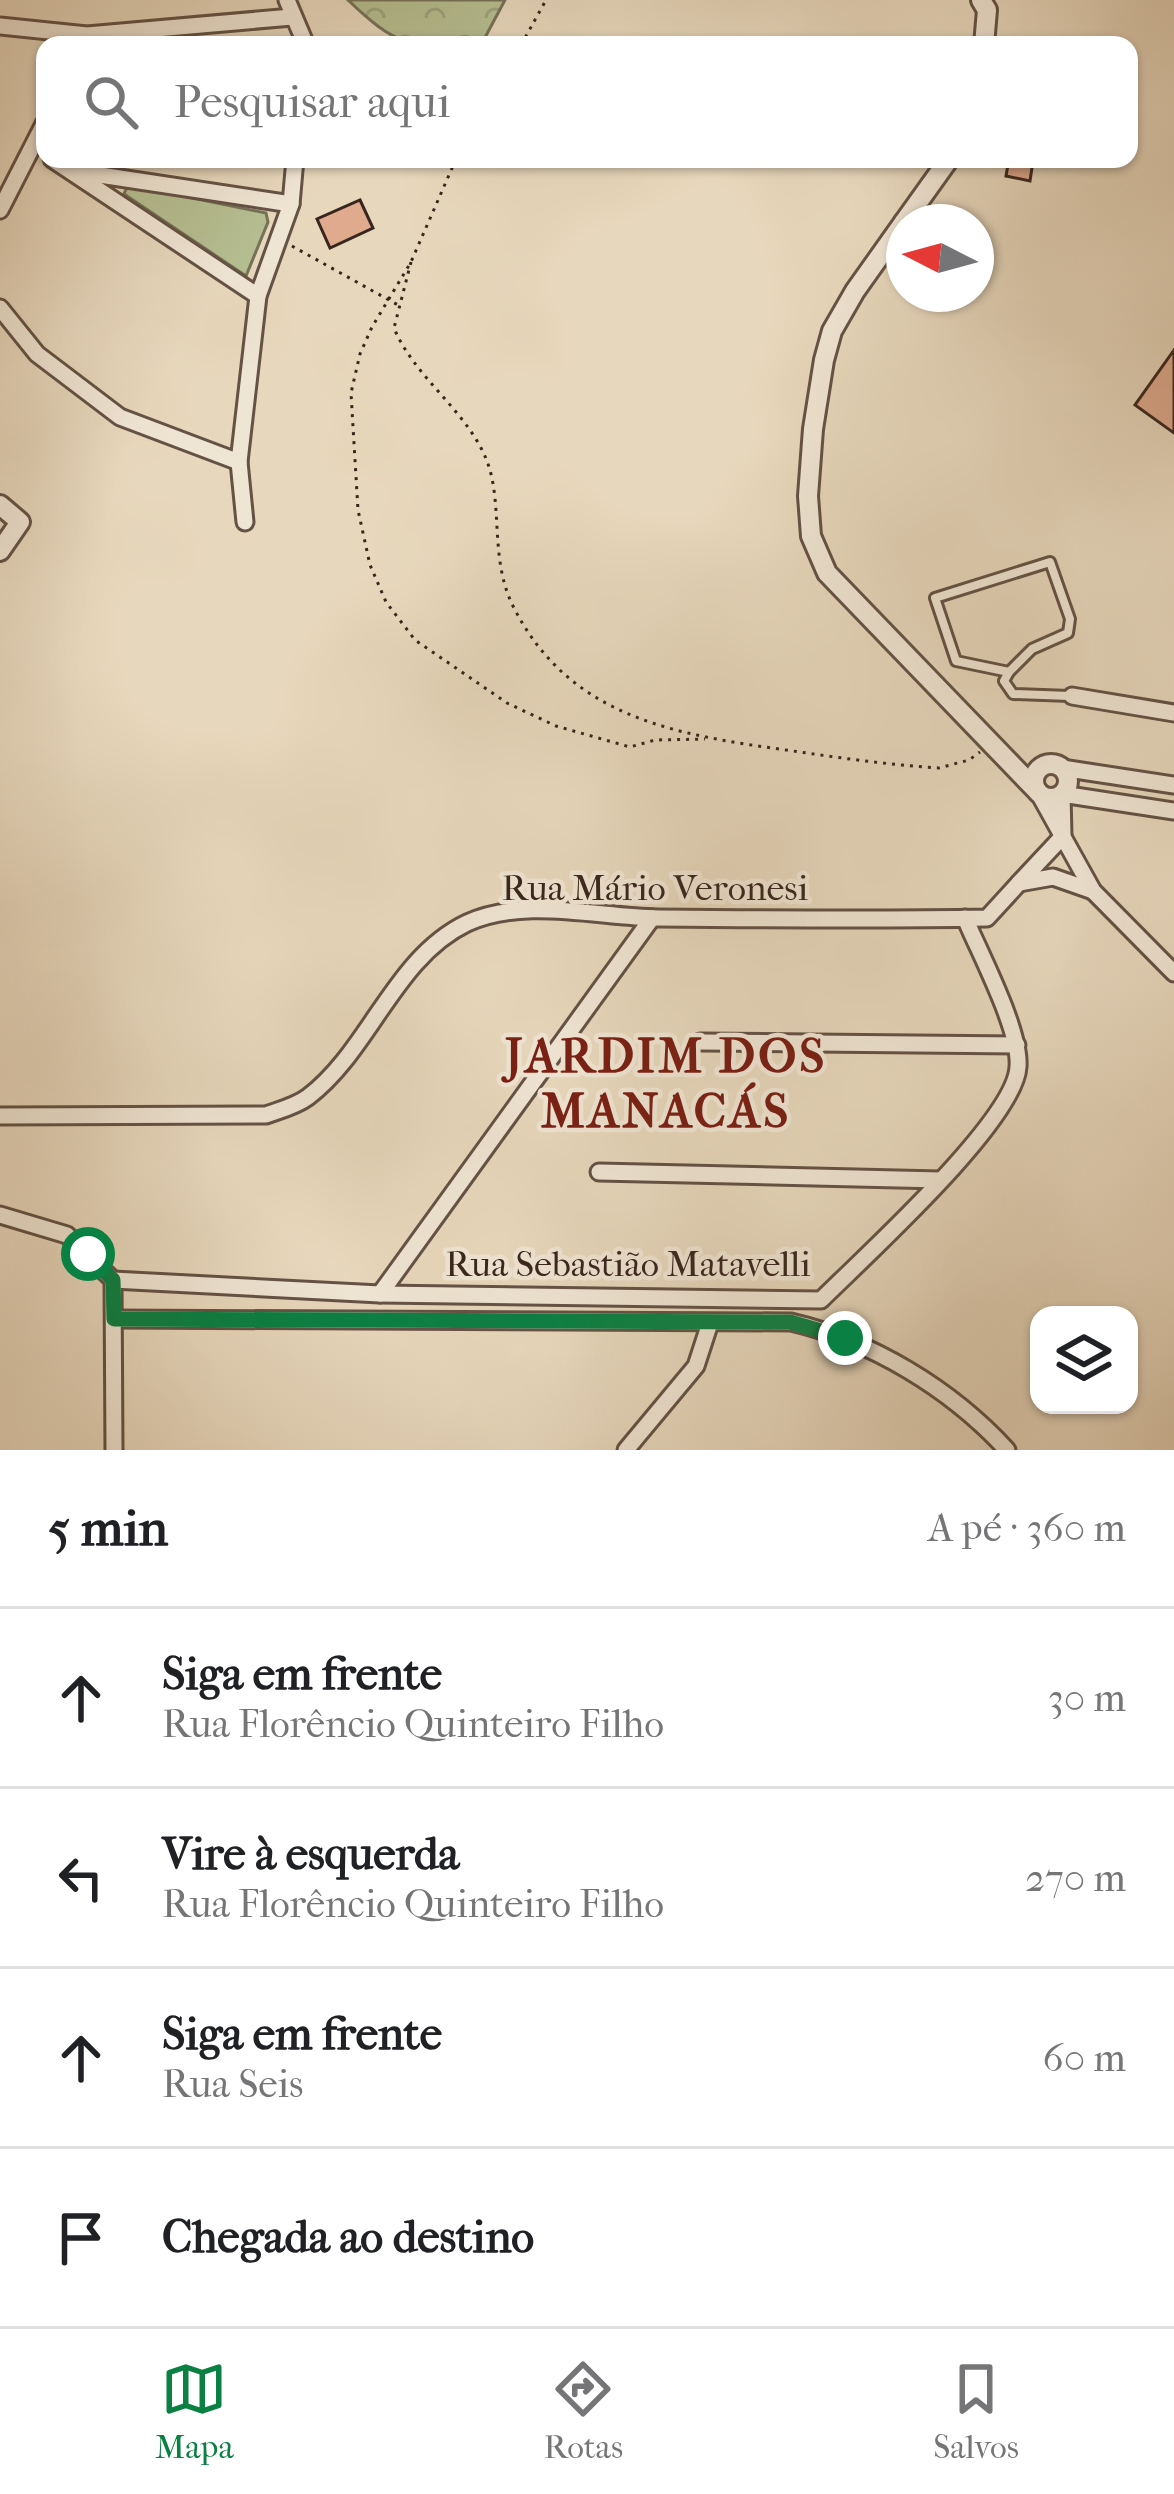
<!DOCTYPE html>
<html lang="pt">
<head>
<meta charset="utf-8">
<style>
  body { margin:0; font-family:"IM FELL French Canon",serif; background:#f6f6f6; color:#202124 }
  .controls { position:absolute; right:36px; bottom:36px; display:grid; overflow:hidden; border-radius:24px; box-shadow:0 3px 9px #0004 }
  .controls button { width:108px; height:108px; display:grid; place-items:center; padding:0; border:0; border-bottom:3px solid #e0e0e0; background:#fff; color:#202124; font:60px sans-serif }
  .compass { position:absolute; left:886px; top:204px; width:108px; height:108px; border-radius:50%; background:#fff; box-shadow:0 3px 9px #0004; rotate:276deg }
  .stop { position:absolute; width:36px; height:36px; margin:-27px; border:9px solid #0b8043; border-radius:50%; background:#fff }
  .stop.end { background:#0b8043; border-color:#fff; box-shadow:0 3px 12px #0008 }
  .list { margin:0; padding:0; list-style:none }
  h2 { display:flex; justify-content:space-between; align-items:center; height:156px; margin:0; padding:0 48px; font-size:51px }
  h2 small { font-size:39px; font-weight:400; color:#757577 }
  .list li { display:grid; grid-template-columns:78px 1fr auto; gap:36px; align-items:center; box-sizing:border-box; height:180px; padding:0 48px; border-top:3px solid #e0e0e0 }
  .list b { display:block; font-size:45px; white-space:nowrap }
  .list p { margin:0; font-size:39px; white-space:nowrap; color:#757577 }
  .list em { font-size:39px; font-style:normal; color:#757577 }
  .icon { flex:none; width:66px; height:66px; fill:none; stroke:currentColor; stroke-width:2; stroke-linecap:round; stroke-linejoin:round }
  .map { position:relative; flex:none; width:1174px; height:1450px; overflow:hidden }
  .search { position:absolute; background:#fff; box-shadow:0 3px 9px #0004; left:36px; right:36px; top:36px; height:132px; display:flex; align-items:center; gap:30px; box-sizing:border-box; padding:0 42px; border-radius:24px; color:#757577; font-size:45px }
  .sheet { height:876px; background:#fff }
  nav { display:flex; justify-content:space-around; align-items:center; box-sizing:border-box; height:168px; border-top:3px solid #e0e0e0; background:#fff; font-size:33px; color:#757577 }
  nav a { display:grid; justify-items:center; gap:6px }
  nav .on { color:#0b8043 }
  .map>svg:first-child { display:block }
</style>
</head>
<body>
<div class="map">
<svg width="1174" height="1450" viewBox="0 0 1174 1450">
  <defs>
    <pattern id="forest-crowns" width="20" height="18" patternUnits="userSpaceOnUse" patternTransform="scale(3)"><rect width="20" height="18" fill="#b5be91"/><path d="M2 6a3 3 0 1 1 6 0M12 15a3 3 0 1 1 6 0" fill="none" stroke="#9ca37d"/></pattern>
  </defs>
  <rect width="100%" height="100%" fill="#e7d7bc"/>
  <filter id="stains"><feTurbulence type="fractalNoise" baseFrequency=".00167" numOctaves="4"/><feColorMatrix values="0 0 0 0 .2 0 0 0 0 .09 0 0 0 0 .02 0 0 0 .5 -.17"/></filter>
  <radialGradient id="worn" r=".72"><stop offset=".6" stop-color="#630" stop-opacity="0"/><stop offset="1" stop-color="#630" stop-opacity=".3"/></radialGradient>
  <path fill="#b5be91" stroke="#767257" stroke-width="3" d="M128,185L266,213L268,222L246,276L124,194Z"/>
  <path fill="url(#forest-crowns)" stroke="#767257" stroke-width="3" d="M348,0H505L481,45C411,45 401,51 348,0Z"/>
  <g fill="#dfaa8e" stroke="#38261d" stroke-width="3">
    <path d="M1009,159L1033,161L1030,181L1006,176Z"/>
    <path d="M360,200L373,228L330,248L317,219Z"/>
    <path d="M1174,350V433L1135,405Z"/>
  </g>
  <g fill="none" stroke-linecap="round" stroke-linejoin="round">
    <g stroke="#645245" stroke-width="14">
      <g id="service">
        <path d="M1050,562L1070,619L1068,633L1032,649L1009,672L956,661L935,598Z"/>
        <path d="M1009,672L1004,681L1013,694L1070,696"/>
      </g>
    </g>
    <g stroke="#645245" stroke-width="21">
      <g id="minor">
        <path d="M287,0L306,45"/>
        <path d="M0,26L87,35L292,17"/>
        <path d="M52,159L258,296"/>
        <path d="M80,172L291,204"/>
        <path d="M0,210L45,122"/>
        <path d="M0,308L37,354L120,417L239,462"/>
        <path d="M245,522L239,462L258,296L291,204L295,159"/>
        <path d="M1072,696L1174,713"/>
        <path d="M1062,768L1174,785"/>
        <path d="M1038,792L1093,891L1174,973"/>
        <path d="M1093,891L1053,877L1019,883L1063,836L1062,794L1174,811"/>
        <path d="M700,1042L1017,1045"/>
        <path d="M0,1116L266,1115C280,1110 296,1106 308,1097C370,1050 394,958 467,923C524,897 597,917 658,918C767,919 878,920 987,918L1019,883"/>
        <path d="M599,1172L940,1180"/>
        <path d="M0,1215L67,1235L113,1280L114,1450"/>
        <path d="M113,1280L380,1294L821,1300C864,1257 1015,1121 1018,1067C1021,1031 980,954 965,918"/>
        <path d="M380,1294L652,918"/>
        <path d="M114,1319L791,1322C872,1341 951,1389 1007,1450"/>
        <path d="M626,1450L696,1366L710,1323"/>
      </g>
    </g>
    <g stroke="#645245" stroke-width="24">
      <g id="tertiary">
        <path d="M981,0L987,10L984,45"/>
        <path d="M904,222L855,291L832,331L824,360L813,429L808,496L811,536L827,573L1038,792"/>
        <path d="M904,222L949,159"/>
        <path d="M0,505L20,522L0,551"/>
        <circle cx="1051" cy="781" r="17"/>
      </g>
    </g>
    <g stroke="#38261d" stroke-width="3" stroke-dasharray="3 6" stroke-linecap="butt">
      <path d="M521,45L546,0"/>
      <path d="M456,159L411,262L372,327L360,354L351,393L358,510L370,565L386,602L415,640L507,703L556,726L630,747L655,740L705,739"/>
      <path d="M292,246L398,305"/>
      <path d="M411,262L394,328C414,376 462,407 484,454C505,498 488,556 513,606C570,720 679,735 793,751C841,758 890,765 939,768L969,760L980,752"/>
    </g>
    <use href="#service" stroke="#efe5d3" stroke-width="8"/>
    <use href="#minor" stroke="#efe5d3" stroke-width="15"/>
    <use href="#tertiary" stroke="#efe5d3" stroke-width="18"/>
  </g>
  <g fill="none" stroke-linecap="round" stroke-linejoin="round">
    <path stroke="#0b8043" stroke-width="15" d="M88,1254L113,1280L114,1319L790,1322L845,1338"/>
  </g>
  <g text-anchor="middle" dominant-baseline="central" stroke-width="9" stroke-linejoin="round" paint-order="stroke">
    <g font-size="36" fill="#38261d" stroke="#efe5d3">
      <text x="655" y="888">Rua Mário Veronesi</text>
      <text x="628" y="1264">Rua Sebastião Matavelli</text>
    </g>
    <g font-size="48" font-weight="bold" letter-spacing="3" fill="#7a1f14" stroke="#efe5d3">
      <text x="666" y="1056">JARDIM DOS<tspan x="666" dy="55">MANACÁS</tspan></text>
    </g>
  </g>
  <rect width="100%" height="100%" filter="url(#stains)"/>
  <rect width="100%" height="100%" fill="url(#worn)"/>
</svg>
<div class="controls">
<button><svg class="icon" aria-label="layers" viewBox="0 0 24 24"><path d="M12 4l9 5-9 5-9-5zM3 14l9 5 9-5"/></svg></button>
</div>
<svg class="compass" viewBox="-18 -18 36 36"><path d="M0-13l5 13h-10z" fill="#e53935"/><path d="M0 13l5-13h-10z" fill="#757577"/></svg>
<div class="stop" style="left:88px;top:1254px"></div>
<div class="stop end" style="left:845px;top:1338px"></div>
<div class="search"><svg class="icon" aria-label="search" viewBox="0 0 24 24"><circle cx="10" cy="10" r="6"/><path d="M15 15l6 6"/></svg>Pesquisar aqui</div>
</div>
<section class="sheet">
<h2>5 min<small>A pé · 360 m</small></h2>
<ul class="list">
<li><svg class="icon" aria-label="ahead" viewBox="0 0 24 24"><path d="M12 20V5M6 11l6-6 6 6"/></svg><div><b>Siga em frente</b><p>Rua Florêncio Quinteiro Filho</p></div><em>30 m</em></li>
<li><svg class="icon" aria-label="left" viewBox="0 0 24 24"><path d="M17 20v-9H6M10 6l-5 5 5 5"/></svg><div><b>Vire à esquerda</b><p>Rua Florêncio Quinteiro Filho</p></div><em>270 m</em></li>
<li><svg class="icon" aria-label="ahead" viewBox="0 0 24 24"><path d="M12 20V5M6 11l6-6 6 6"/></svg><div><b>Siga em frente</b><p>Rua Seis</p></div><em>60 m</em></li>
<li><svg class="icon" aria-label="arrive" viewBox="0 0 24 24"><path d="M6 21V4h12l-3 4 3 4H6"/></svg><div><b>Chegada ao destino</b></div></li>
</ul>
</section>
<nav>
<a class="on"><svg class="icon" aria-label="map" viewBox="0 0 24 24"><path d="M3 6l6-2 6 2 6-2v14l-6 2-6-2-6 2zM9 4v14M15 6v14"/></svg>Mapa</a>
<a><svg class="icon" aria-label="directions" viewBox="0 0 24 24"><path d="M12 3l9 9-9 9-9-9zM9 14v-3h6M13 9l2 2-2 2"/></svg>Rotas</a>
<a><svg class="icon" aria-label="saved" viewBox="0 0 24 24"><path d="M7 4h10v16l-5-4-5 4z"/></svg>Salvos</a>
</nav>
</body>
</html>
